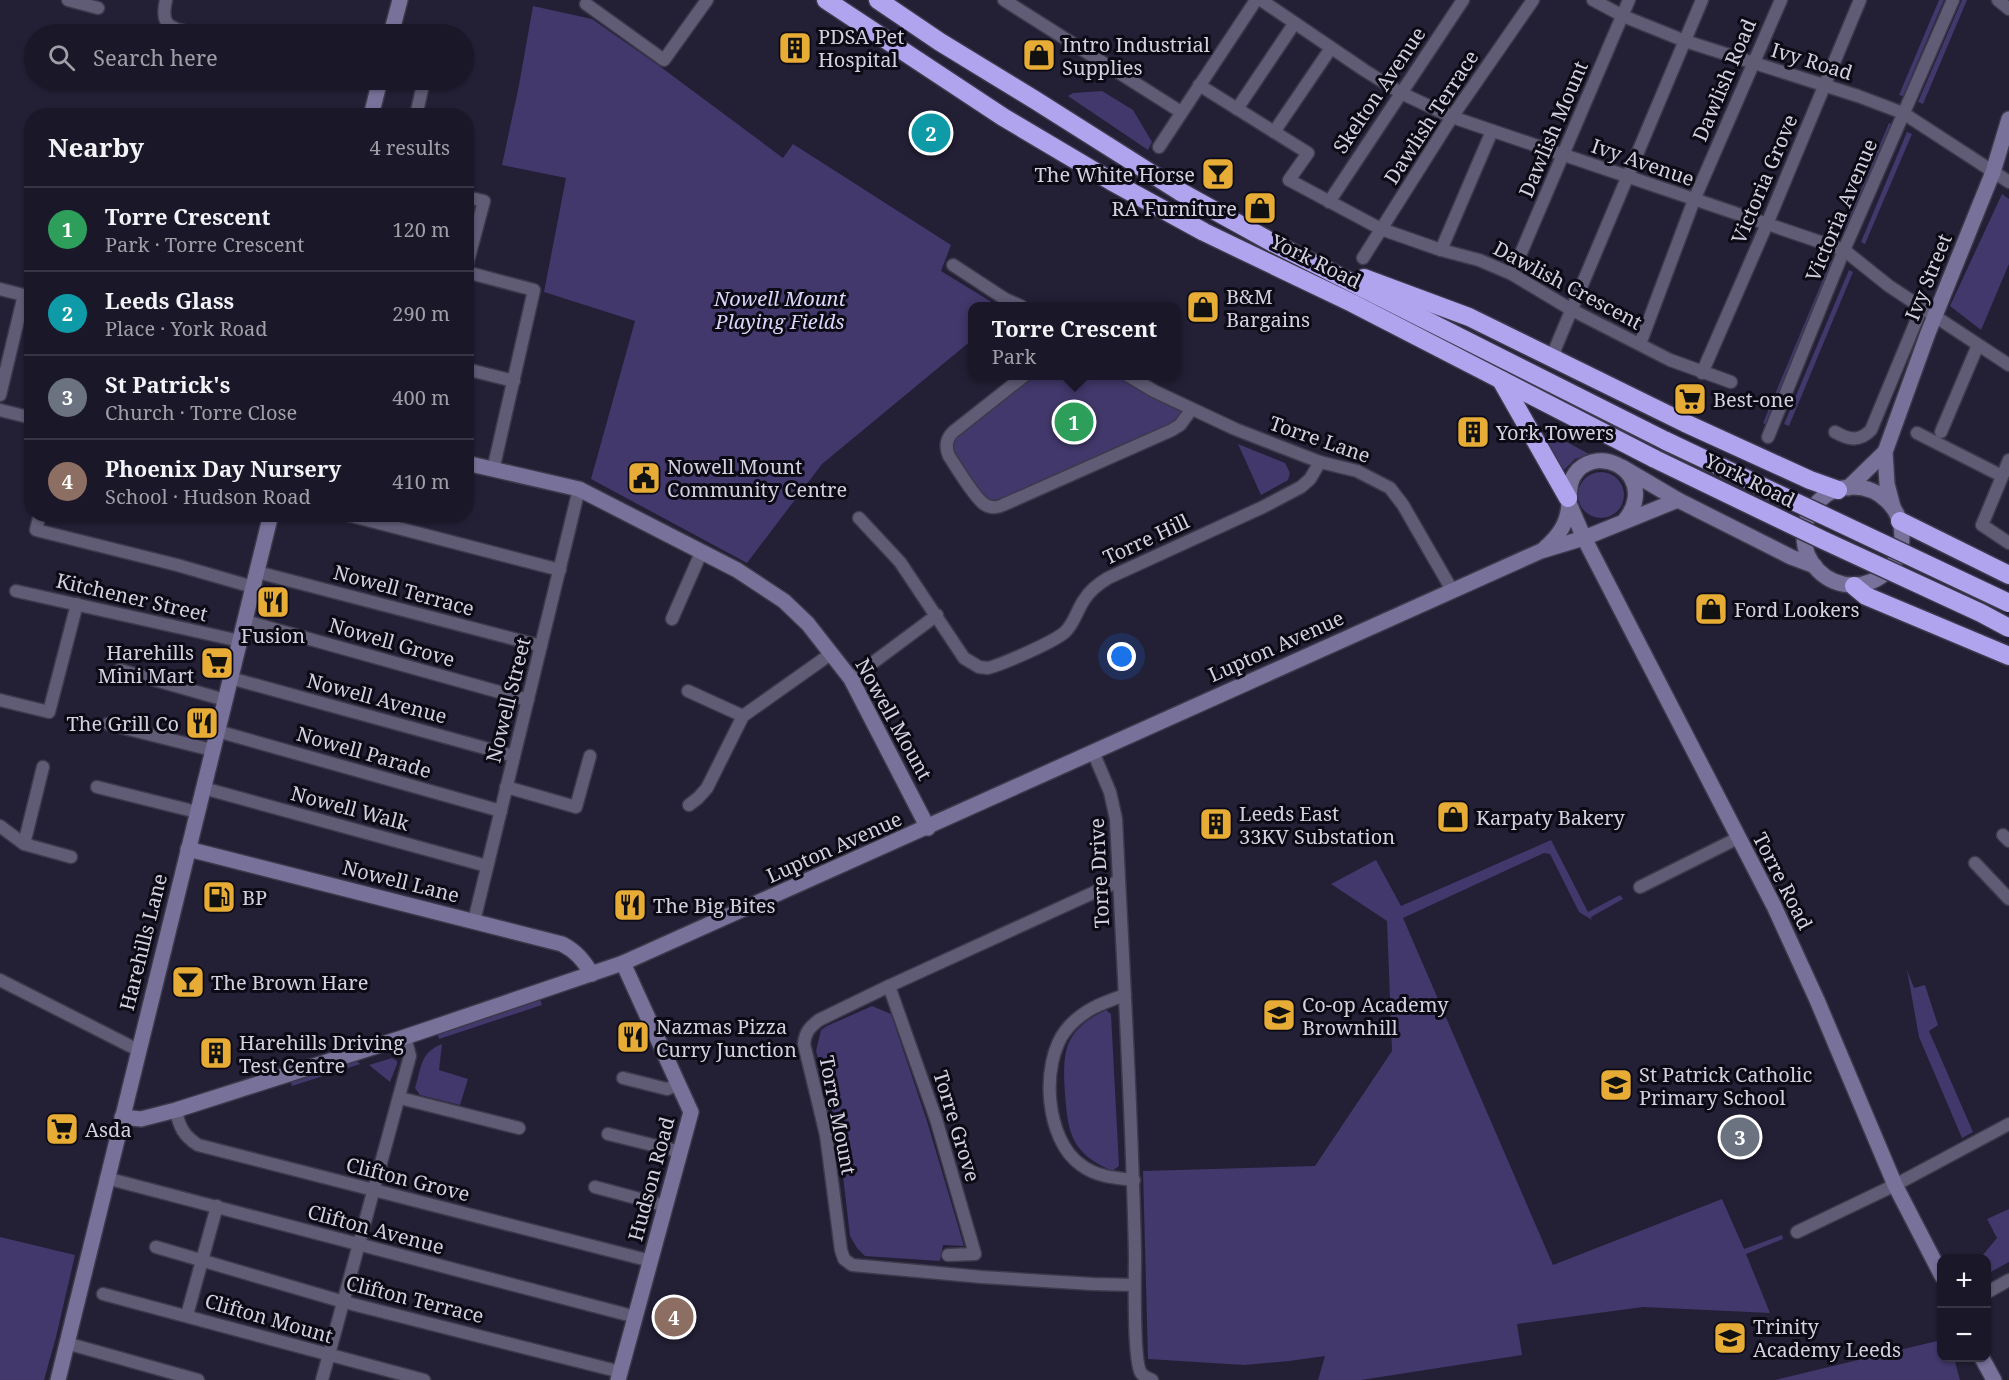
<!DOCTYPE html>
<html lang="en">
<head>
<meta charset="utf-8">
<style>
  body { margin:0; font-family:"Noto Serif",serif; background:#272434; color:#f1f3f6 }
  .controls { position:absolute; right:18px; bottom:18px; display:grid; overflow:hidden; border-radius:12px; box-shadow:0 2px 4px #0004 }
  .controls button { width:54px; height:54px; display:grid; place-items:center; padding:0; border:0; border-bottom:2px solid #383645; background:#1a1728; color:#f1f3f6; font:30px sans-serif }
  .you { position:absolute; left:1122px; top:657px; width:21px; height:21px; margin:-15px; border:4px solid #fff; border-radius:50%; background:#1a73e8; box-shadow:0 0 0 9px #1a73e833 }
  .badge { display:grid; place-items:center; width:39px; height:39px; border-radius:50%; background:#0f766e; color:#fff; font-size:20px; font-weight:700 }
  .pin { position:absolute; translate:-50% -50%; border:3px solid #fff; box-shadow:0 2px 6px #0006 }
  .popup { position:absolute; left:968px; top:302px; width:213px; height:78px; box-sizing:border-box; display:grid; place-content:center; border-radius:12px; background:#1a1728; filter:drop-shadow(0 2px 4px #0005); font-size:20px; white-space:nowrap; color:#9f9fa8 }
  .popup b { font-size:22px; color:#f1f3f6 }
  .popup::after { content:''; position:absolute; left:50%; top:100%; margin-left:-12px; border:12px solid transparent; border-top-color:#1a1728 }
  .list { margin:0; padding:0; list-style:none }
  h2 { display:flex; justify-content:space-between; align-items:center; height:78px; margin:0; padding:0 24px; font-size:26px }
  h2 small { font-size:20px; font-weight:400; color:#9f9fa8 }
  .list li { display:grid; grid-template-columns:39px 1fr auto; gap:18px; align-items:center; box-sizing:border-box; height:84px; padding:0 24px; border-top:2px solid #383645 }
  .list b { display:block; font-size:22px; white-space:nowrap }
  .list p { margin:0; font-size:20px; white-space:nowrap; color:#9f9fa8 }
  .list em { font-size:20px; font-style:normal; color:#9f9fa8 }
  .icon { flex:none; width:33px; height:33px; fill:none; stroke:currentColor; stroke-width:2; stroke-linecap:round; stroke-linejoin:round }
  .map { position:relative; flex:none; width:2009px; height:1380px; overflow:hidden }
  .search { position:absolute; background:#1a1728; box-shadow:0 2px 4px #0004; left:24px; top:24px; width:450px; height:66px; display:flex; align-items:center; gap:15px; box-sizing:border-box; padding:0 21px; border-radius:33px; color:#9f9fa8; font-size:22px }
  .panel { position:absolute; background:#1a1728; box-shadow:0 2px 4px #0004; left:24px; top:108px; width:450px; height:414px; border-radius:24px }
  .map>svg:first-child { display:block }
</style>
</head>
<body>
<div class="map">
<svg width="2009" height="1380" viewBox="0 0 2009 1380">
  <rect width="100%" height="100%" fill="#231f35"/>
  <g fill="#42386b">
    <path d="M1939,0H1944L1903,96L1899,95Z"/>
    <path d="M1962,0H1967L1923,104L1918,102Z"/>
    <path d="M533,6L592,19L658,65L783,158L793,144L951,245L941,271L998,306H972V340L822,464L747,563L591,479L635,321L544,292L566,178L502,165L519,85Z"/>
    <path d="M1102,91L1133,110L1152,142L1148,150L1068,96L1073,93Z"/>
    <path d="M1889,123L1893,125L1849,231L1844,229Z"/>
    <path d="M1907,132L1912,134L1865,244L1861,242Z"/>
    <path d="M2002,194L2009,199V264L1981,330L1950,306Z"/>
    <path d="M1831,260L1835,262L1767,425L1763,423Z"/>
    <path d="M1849,270L1853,272L1789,426L1784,424Z"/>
    <path d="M1024,376H1129L1191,410L1180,425L987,506L946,446Z"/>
    <path d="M1531,421L1550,433L1589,454L1575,459L1563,471L1541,443L1547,440L1549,434L1542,430L1536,434Z"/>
    <path d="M1238,444L1285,463L1290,473L1288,480L1261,495Z"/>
    <circle cx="1601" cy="495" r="23"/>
    <path d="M1551,840L1588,912L1620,895L1623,899L1591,917L1592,920L1579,912L1550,854L1544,853L1403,918L1553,1265L1722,1199L1744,1249L1782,1235L1783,1239L1746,1254L1770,1313L1643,1307L1517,1324L1522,1355L1361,1380H1318L1325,1356L1289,1361L1244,1365L1148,1359L1143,1171L1315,1166L1392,1051L1387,921L1331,884L1376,860L1401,906Z"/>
    <path d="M1907,970L1914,988L1925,985L1938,1025L1929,1031L1973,1132L1962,1138L1919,1037Z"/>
    <path d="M540,999L542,1005L439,1039L437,1033Z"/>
    <path d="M872,1006L891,1014L927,1121L964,1246L943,1245L940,1261L865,1256L857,1248L850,1236L838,1133L816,1051L821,1030L827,1026Z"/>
    <path d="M1106,1010L1111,1014L1119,1166L1112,1171C1072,1153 1068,1135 1065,1094C1062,1051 1064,1030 1106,1010Z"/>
    <path d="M442,1044L439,1070L468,1079L460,1105L420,1095L415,1088C422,1066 420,1053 442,1044Z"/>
    <path d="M392,1058L397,1061V1064L390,1082L369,1065Z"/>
    <path d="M355,1059L360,1064L292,1086L291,1083L294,1078Z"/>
    <path d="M2009,1209V1262L1987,1274L1986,1258H1977L1982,1256L1997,1238L1987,1219Z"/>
    <path d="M0,1237L75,1255L56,1337L44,1380H0Z"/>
    <path d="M1941,1340L1942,1358H1954L1960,1380H1775Z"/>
  </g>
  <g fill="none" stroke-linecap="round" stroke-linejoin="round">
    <g stroke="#3d394b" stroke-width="15">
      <g id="street">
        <path d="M68,0L98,8"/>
        <path d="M166,0C159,29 174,29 197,34"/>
        <path d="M1004,0L1181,112"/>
        <path d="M1261,0L1364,70L1401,93L1452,117L1844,250L1889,286L2009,365"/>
        <path d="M1593,0L1623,16L1685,41L1858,96L1903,113L2009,182"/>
        <path d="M1998,0L2009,9"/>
        <path d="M586,4L664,60L707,0"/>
        <path d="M1199,85L1308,153L1289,180L1381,229L1441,250L1479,260L1512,274L1572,310L1670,360L1731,382"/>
        <path d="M1237,109L1294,24"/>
        <path d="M416,116L424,80"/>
        <path d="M1274,132L1331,48"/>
        <path d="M1159,147L1256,0"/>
        <path d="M466,197L484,201L466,268"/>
        <path d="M1329,202L1463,0"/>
        <path d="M1441,250L1492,131"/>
        <path d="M1363,258L1452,117L1533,0"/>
        <path d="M953,265L1005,299L1021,306"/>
        <path d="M466,272L534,290L493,470"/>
        <path d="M1512,274L1629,0"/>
        <path d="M0,289L31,297"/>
        <path d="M1640,344L1694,200L1781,0"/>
        <path d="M1556,360L1555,349L1702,0"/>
        <path d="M466,369L514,381"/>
        <path d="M1702,373L1767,224L1860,0"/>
        <path d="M1024,376L953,432C946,439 945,447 949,456C957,468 974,497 984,504C990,508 997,508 1003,505L1172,430L1180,425L1191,410"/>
        <path d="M1129,376L1154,391L1235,429L1320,462L1357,471L1390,488L1403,505L1452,590"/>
        <path d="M0,395L24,295"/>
        <path d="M0,410L32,418"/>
        <path d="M1835,432C1849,440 1859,442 1871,430L1922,307"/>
        <path d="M1941,432L1978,345"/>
        <path d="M1917,433L2002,476"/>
        <path d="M1768,437L1844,250L1953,0"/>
        <path d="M2009,460L1982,525L2009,543"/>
        <path d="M40,514L36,530L177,565L253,587"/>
        <path d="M344,514L560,570"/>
        <path d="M859,518L900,562L964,658L979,667L988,668C1003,664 1054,642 1065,632C1074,624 1077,610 1084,600C1090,590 1098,584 1108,578L1263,507L1301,487L1310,479L1320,462"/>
        <path d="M257,572L541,646"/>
        <path d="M16,591L240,641"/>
        <path d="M672,619L701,553"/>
        <path d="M245,621L528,700"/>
        <path d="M120,670L225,700"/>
        <path d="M230,678L514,756"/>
        <path d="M851,679L937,615"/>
        <path d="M688,691L743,716"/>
        <path d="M0,700L49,712L77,604"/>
        <path d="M108,724L212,750"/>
        <path d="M217,731L501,811"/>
        <path d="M1093,752L1110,792L1116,819C1123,964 1132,1109 1135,1255C1135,1274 1133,1361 1141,1373C1144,1377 1148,1378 1152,1380"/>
        <path d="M97,787L197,812"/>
        <path d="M506,787L576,807L590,756"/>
        <path d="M203,788L487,866"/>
        <path d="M689,805L698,798L707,788L743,716L832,653"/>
        <path d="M0,826L24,844L71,857"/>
        <path d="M2003,835L2009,841"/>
        <path d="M24,844L43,767"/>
        <path d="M1975,863L2009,899"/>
        <path d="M1119,881L889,986L819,1020C810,1027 805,1032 804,1044L826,1135L841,1250L844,1259L852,1265L982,1277L1093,1284L1134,1285"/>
        <path d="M1640,887L1738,838"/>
        <path d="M474,921L579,489"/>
        <path d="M0,980L138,1050"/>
        <path d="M889,986L936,1119L975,1254L948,1255"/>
        <path d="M1125,995C1102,1003 1082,1010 1066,1030C1040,1063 1045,1140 1081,1165C1097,1177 1115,1178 1134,1180"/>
        <path d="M623,1078L667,1089L678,1084"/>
        <path d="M400,1098L519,1128"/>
        <path d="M176,1110C179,1127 184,1136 198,1145L651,1261"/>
        <path d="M608,1134L681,1152"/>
        <path d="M106,1178L636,1317"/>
        <path d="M595,1187L666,1206"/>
        <path d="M1797,1232L1895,1185L2009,1124"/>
        <path d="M156,1247L344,1302L621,1372"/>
        <path d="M1986,1293L2009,1280"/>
        <path d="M103,1294L424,1380"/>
        <path d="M187,1315L217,1206"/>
        <path d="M66,1343L198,1380"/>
        <path d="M322,1380L410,1056L405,1037"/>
      </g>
    </g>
    <g stroke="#3d394b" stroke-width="18">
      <g id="secondary">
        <path d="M391,34L400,0"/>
        <path d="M371,116L380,80"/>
        <path d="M466,463L579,489L737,570L784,601L808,624L851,679L928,828"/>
        <path d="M1622,467L1678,500L1791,557L1815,566"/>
        <circle cx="1853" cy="536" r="49"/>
        <path d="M1848,488L1885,452"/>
        <path d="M1569,503L1584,538L1774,906L1817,1000L1895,1185L1942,1276"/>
        <path d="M1893,507L1887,484L1885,452L1928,333L1993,172L2009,119"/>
        <path d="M1545,548C1559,536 1568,523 1569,504C1570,491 1568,481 1578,470C1601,448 1640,468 1635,499C1634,507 1630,514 1625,520"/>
        <path d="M188,849L562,944C576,951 583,960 592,974"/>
        <path d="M122,1117L141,1119L176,1110L405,1037L623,963L1541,551L1584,538L1678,500"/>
        <path d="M1982,1358L1994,1380"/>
        <path d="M58,1380L271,514"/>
        <path d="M618,1380L691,1112L623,963"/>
      </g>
    </g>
    <g stroke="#3d394b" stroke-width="21">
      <g id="highway">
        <path d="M826,0L1003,117L1111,181L1204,232L1352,303L1655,459"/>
        <path d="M878,0L940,42L1035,100L1179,191L1275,244L1666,441"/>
        <path d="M1364,278L1469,317L1685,423L1810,480L1838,490"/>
        <path d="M1501,380L1568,498"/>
        <path d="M1900,521L2009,575"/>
        <path d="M1854,586L1866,596L2009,656"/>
      </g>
    </g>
    <use href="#street" stroke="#605c76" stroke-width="12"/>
    <use href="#secondary" stroke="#78729a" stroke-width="15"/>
    <use href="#highway" stroke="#b0a4ef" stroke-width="18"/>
    <g stroke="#3d394b" stroke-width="21" stroke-linecap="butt">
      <g id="highway-bridge">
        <path d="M1666,441L2009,603"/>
        <path d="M1655,459L1823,540L1981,613L2009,628"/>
      </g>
    </g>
    <use href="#highway-bridge" stroke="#b0a4ef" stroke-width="18"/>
  </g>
  <defs>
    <g id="building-square" transform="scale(1.725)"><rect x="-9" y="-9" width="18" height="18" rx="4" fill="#e6ac36" stroke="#0c0b15"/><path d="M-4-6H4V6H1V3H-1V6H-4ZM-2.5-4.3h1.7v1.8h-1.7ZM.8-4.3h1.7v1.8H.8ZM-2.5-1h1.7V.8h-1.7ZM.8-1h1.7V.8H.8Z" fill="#111"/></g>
    <g id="shop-square" transform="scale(1.725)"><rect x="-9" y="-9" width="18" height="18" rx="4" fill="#e6ac36" stroke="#0c0b15"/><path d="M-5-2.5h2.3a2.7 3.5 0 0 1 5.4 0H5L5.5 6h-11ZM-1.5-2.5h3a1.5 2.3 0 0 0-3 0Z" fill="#111"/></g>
    <g id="bar-square" transform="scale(1.725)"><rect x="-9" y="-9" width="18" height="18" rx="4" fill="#e6ac36" stroke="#0c0b15"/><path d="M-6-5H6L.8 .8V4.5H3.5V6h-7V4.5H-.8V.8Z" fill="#111"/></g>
    <g id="supermarket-square" transform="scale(1.725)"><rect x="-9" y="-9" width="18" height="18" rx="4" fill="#e6ac36" stroke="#0c0b15"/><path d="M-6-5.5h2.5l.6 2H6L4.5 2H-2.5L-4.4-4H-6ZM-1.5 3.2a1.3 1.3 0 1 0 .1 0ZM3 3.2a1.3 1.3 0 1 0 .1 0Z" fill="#111"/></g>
    <g id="civic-square" transform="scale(1.725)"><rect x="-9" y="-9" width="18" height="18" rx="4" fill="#e6ac36" stroke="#0c0b15"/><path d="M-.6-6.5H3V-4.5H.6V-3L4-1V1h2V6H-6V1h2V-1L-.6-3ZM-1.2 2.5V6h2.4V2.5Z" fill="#111"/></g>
    <g id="restaurant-square" transform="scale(1.725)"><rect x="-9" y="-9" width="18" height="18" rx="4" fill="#e6ac36" stroke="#0c0b15"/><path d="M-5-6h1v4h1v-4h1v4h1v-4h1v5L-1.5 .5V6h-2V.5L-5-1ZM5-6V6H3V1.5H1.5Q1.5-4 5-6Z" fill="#111"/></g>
    <g id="fuel-square" transform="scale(1.725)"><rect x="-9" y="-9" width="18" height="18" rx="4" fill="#e6ac36" stroke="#0c0b15"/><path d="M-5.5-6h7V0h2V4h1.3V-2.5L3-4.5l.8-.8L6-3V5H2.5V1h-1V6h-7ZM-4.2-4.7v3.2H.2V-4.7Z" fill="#111"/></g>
    <g id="school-square" transform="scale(1.725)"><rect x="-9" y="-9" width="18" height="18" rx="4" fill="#e6ac36" stroke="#0c0b15"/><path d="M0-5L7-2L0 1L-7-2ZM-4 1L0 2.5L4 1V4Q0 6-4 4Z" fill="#111"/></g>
  </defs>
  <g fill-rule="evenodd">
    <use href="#building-square" x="795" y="48"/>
    <use href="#shop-square" x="1039" y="55"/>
    <use href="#bar-square" x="1218" y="174"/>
    <use href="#shop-square" x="1260" y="208"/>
    <use href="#shop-square" x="1203" y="307"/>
    <use href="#supermarket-square" x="1690" y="399"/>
    <use href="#building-square" x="1473" y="432"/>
    <use href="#civic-square" x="644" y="478"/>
    <use href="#restaurant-square" x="273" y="602"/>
    <use href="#shop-square" x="1711" y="609"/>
    <use href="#supermarket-square" x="217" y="663"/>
    <use href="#restaurant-square" x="202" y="723"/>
    <use href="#shop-square" x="1453" y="817"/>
    <use href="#building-square" x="1216" y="824"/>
    <use href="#fuel-square" x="219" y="897"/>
    <use href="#restaurant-square" x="630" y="905"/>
    <use href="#bar-square" x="188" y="982"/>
    <use href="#school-square" x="1279" y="1015"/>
    <use href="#restaurant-square" x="633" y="1037"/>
    <use href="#building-square" x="216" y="1053"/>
    <use href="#school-square" x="1616" y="1085"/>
    <use href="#supermarket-square" x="62" y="1129"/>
    <use href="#school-square" x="1730" y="1338"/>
  </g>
  <g text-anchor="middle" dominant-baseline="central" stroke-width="6" stroke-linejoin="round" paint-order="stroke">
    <g font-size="20" fill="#d3d1e0" stroke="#0c0b15" text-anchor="start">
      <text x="818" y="36">PDSA Pet<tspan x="818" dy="23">Hospital</tspan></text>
      <text x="1062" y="44">Intro Industrial<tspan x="1062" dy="23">Supplies</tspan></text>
      <text x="1195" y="174" text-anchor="end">The White Horse</text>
      <text x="1237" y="208" text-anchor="end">RA Furniture</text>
      <text x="1226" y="296">B&amp;M<tspan x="1226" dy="23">Bargains</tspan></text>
      <text x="1713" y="399">Best-one</text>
      <text x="1496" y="432">York Towers</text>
      <text x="667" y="466">Nowell Mount<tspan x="667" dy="23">Community Centre</tspan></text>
      <text x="1734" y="609">Ford Lookers</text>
      <text x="273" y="635" text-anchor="middle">Fusion</text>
      <text x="194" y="652" text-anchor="end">Harehills<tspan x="194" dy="23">Mini Mart</tspan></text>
      <text x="179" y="723" text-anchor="end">The Grill Co</text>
      <text x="1239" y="813">Leeds East<tspan x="1239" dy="23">33KV Substation</tspan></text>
      <text x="1476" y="817">Karpaty Bakery</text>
      <text x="242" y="897">BP</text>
      <text x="653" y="905">The Big Bites</text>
      <text x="211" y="982">The Brown Hare</text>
      <text x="1302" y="1004">Co-op Academy<tspan x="1302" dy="23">Brownhill</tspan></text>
      <text x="656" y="1026">Nazmas Pizza<tspan x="656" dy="23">Curry Junction</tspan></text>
      <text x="239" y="1042">Harehills Driving<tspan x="239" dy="23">Test Centre</tspan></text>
      <text x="1639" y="1074">St Patrick Catholic<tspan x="1639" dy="23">Primary School</tspan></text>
      <text x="85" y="1129">Asda</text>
      <text x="1753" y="1326">Trinity<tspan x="1753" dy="23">Academy Leeds</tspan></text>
    </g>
    <g font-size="20" fill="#d3d1e0" stroke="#0c0b15">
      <text transform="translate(1812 61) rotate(17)">Ivy Road</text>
      <text transform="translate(1724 80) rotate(-67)">Dawlish Road</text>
      <text transform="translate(1379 90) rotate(-56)">Skelton Avenue</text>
      <text transform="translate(1431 117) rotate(-57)">Dawlish Terrace</text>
      <text transform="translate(1553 129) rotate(-67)">Dawlish Mount</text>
      <text transform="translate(1643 162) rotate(19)">Ivy Avenue</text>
      <text transform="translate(1764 179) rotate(-67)">Victoria Grove</text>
      <text transform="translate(1841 210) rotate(-67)">Victoria Avenue</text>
      <text transform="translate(1316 261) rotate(26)">York Road</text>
      <text transform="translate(1928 277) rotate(-68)">Ivy Street</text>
      <text transform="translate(1568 285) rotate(28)">Dawlish Crescent</text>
      <text transform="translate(1320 439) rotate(19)">Torre Lane</text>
      <text transform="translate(1750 480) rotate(26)">York Road</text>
      <text transform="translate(1146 539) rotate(-25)">Torre Hill</text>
      <text transform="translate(404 590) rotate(15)">Nowell Terrace</text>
      <text transform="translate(132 597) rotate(13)">Kitchener Street</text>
      <text transform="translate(392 642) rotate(16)">Nowell Grove</text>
      <text transform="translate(1276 646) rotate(-24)">Lupton Avenue</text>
      <text transform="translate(377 698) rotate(15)">Nowell Avenue</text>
      <text transform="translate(508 700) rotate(-76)">Nowell Street</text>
      <text transform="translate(894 719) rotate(61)">Nowell Mount</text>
      <text transform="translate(364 752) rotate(16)">Nowell Parade</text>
      <text transform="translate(350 808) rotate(15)">Nowell Walk</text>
      <text transform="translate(834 847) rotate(-24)">Lupton Avenue</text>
      <text transform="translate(1099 873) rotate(-93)">Torre Drive</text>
      <text transform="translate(401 881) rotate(14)">Nowell Lane</text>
      <text transform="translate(1783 881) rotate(63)">Torre Road</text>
      <text transform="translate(143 942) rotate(-76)">Harehills Lane</text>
      <text transform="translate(838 1115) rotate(79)">Torre Mount</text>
      <text transform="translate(957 1126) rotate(73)">Torre Grove</text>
      <text transform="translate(408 1179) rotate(14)">Clifton Grove</text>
      <text transform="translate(651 1179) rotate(-75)">Hudson Road</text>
      <text transform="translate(376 1229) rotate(15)">Clifton Avenue</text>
      <text transform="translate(415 1299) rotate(14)">Clifton Terrace</text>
      <text transform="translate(269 1318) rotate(16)">Clifton Mount</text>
    </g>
    <g font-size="20" font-style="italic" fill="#dbd7fa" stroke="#0c0b15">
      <text x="780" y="298">Nowell Mount<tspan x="780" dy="23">Playing Fields</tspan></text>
    </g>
  </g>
</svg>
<div class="controls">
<button>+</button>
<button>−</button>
</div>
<div class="you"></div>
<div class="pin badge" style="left:1074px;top:422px;background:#2e9e5b">1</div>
<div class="popup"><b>Torre Crescent</b>Park</div>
<div class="pin badge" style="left:931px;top:133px;background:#0f9aa8">2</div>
<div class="pin badge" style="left:1740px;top:1137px;background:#6b7280">3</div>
<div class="pin badge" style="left:674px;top:1317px;background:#8d6e63">4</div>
<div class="search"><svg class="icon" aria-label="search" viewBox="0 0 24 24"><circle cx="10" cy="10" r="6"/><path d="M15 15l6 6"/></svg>Search here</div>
<section class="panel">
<h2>Nearby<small>4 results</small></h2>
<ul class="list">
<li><span class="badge" style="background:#2e9e5b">1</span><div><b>Torre Crescent</b><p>Park · Torre Crescent</p></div><em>120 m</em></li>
<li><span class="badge" style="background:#0f9aa8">2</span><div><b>Leeds Glass</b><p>Place · York Road</p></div><em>290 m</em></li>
<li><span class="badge" style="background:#6b7280">3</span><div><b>St Patrick's</b><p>Church · Torre Close</p></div><em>400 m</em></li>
<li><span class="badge" style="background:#8d6e63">4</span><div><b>Phoenix Day Nursery</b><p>School · Hudson Road</p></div><em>410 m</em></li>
</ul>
</section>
</div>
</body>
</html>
